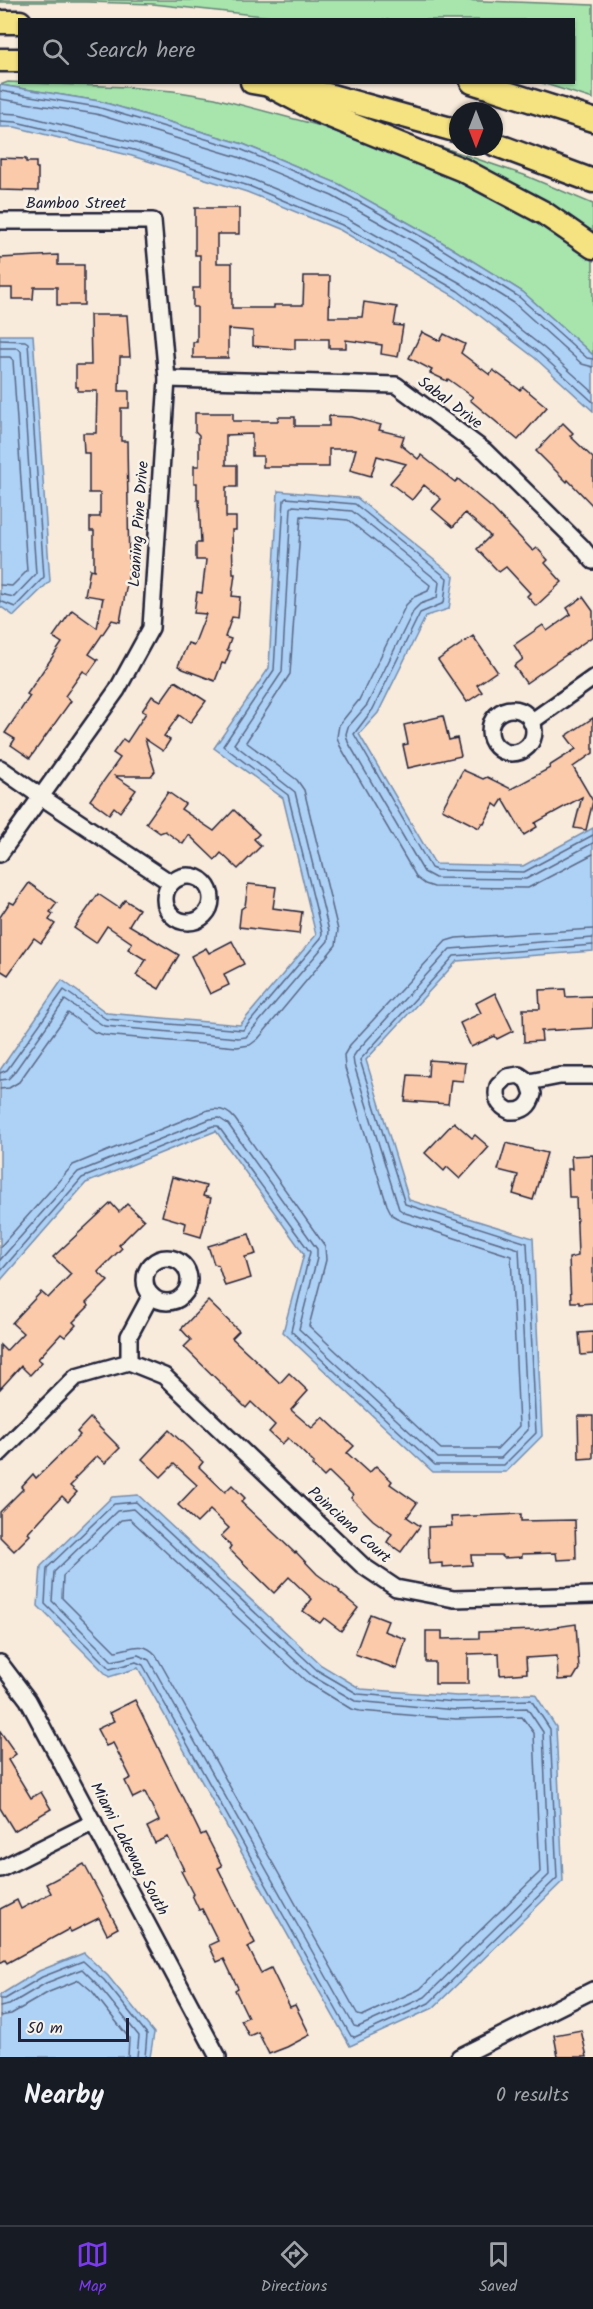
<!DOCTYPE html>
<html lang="en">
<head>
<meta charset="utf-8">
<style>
  body { margin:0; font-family:Kalam,sans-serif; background:#242831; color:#f1f3f6 }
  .compass { position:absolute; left:449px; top:102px; width:54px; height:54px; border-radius:50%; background:#171b24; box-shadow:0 2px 4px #0004; rotate:180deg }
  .scale { position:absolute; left:18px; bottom:15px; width:111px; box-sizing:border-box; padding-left:6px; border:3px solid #22223b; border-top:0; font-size:16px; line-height:21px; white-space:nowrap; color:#22223b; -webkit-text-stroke:4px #f7f3e8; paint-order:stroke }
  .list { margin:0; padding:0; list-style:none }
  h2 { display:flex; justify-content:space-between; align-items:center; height:78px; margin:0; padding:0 24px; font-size:26px }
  h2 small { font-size:20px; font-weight:400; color:#9ea1a6 }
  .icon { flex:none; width:33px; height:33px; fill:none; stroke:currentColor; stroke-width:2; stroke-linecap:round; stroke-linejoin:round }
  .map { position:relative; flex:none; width:593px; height:2057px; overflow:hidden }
  .search { position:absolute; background:#171b24; box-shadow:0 2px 4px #0004; left:18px; right:18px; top:18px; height:66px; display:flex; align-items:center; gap:15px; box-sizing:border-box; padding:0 21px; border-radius:0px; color:#9ea1a6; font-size:22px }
  .sheet { height:168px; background:#171b24 }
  nav { display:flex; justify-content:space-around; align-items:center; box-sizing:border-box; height:84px; border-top:2px solid #363941; background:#171b24; font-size:16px; color:#9ea1a6 }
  nav a { display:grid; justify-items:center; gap:3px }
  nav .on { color:#7c3aed }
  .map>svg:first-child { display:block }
</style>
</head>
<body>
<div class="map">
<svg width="593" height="2057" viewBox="0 0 593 2057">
  <rect width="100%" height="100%" fill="#f8ebdc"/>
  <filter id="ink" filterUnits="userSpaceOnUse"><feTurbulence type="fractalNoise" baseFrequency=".0167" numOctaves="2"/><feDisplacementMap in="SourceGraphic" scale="12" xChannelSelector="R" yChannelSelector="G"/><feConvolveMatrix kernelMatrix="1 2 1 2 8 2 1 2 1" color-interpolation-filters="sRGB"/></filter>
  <g filter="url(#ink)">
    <g fill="#a7e5ad" stroke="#648474" stroke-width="1.5">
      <path d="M0,0H459L593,5V99L542,83L574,82V20H301L153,4L87,2H0Z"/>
      <path d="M8,82L126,87L173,91L215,98L317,125L408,158L475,187L529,216L593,258V355L523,292L432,236L338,184L243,144L99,101L0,85Z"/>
      <path d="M430,143L524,175L593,204V241L428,149Z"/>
    </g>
    <g fill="#aed2f6" stroke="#768cab" stroke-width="1.5">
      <path d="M0,85L99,101L243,144L339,184L432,236L523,292L593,355V411L535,358L454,296L340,230L247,192L132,156L15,127H0Z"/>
      <path d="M0,335H33L50,581L14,616L0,606Z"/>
      <path d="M278,491L357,498L454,576L449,609L426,616L378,713L359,734L435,864L523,866L593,828V951L457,961L366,1060L409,1200L533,1238L542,1436L506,1472H433L283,1332L304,1254L216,1131L86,1183L0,1281V1070L62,980L107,1013L240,1025L316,935L283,798L214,748L269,668Z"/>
      <path d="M138,1495L321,1665L361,1689L457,1696L535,1694L556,1727L563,1881L433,2008L350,2046L138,1668L109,1677L38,1606L41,1566L112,1497Z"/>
      <path d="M84,1953L108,1976L154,2033L150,2057H0V1995L39,1971Z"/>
    </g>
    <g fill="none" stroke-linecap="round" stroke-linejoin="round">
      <g stroke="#5a6886" stroke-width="1.5">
        <path d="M0,91L97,107L240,149L336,189L429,241L519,297L587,358L593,359"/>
        <path d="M0,99L96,114L238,157L332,196L425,248L514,303L582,364L593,367"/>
        <path d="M0,113L18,114L136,143L251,179L346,218L462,284L544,348L593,392"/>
        <path d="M0,121L16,122L134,150L249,186L342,225L458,291L539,353L593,402"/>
        <path d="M0,340L25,341L28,343L44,577L15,607L0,601"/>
        <path d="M0,348H18L21,351L36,574L14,597L0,594"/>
        <path d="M0,357H10L13,360L27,571L12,586L0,585"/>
        <path d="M0,1073L7,1070L64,990L106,1019L243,1030L321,938L322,933L288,795L223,746L274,670L284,500L286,498L355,504L447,578L444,603L420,613L373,709L354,734L431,868L436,870L524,872L593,835"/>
        <path d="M0,1080L8,1079L13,1074L65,1000L104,1026L238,1038L246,1037L328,941L329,931L295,792L234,744L282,672L291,508L293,506L352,511L439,582L437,598L420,604L414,610L367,705L348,727L346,734L348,742L424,872L435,878L526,879L593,843"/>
        <path d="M0,1089L9,1088L19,1082L68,1013L94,1032L104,1035L237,1047L250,1045L258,1039L336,945L338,930L304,790L297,780L246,742L290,674L301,516L348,520L430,585L428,591L414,597L406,605L359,700L339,725L337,737L340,746L417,878L425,884L434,887L528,888L593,854"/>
        <path d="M0,1247L73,1165L208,1110C219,1108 228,1110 235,1119L325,1246L326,1260L309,1326L441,1449H497L519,1426L511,1256L402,1221L392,1215L387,1205L345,1068L344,1055L350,1045L446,941L456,938L593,929"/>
        <path d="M0,1260L78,1172L210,1119L219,1118L228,1124L317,1249V1258L299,1329L438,1458H501L528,1430L519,1249L405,1213L399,1209L354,1065L353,1057L357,1051L450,949L593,938"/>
        <path d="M0,1272L82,1178L213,1126H218L310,1252L291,1331L435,1465H504L536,1433L527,1243L405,1204L360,1060L454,956L593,945"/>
        <path d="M136,1502L317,1670L358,1694L456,1702L531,1700L550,1729L557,1878L429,2003L355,2037L351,2036L143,1665L136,1662L110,1669L45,1604L47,1568L114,1504Z"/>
        <path d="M133,1509L312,1676L355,1701L456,1710L527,1708L543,1732L549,1875L425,1997L358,2027L354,2026L149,1660L138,1655L112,1661L52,1601L54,1572L117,1511Z"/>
        <path d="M130,1519L307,1682L351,1709L360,1711L456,1719L522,1717L534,1733L540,1872L420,1989L362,2016L358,2015L156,1655C142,1640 131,1649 115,1651L62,1598L63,1576L121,1520Z"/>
        <path d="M0,1999H5L42,1977L83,1961L104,1980L147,2034L145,2057"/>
        <path d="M0,2007L9,2005L46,1983L82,1969L98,1985L139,2036L137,2057"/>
        <path d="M0,2016L11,2014L49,1992L79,1980L92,1991L129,2038L128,2057"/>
      </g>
    </g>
    <g fill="#fbcaaa" stroke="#22223b" stroke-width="1.5">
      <path d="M0,158L26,159V162H36V168H38V191L0,190Z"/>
      <path d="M195,208H239V234H217V263H232V308H274V305H303L304,276H330L329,317H362L364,302L397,307L394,325L403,326L398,357L381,354L382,345L346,340V348H329V339H295V349L253,346V331L228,329V358H193V342H197V307H193V288H200V255H195Z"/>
      <path d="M58,255V265H84V305H57V287H34L33,299H12V288H0V258Z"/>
      <path d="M90,315H127L130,357H120L119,391H129V408H121V441H127L129,572L120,622L112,620L89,654L98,660L88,674L83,671L65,696L71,701L30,758L11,745L15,739L5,733L30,696L27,694L62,643L53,637L72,610L97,628L103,598L85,595L90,569L94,570V531H90V517H100V493H89V453H84L83,433H96L97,391H78V387H76V365H91Z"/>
      <path d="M422,332L440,341L444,334L465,344L461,353L490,375L493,370L520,390L523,387L547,407L518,440L470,400L473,397L448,379L447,381L430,373L432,370L409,358Z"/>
      <path d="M195,413H233V421H278V417H295V426H329V416L352,417L381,425L379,430L404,436L401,445L418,459L421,455L455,482L458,479L493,509L533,551L537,548L548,560L545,563L562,582L536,606L527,596L530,593L506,567L499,572L477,549L490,536L480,526L465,513L453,527L432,509L441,499L424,485L412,500L390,483L406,464L377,456L371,476L350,470L356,449H329V467H263V456H252V434L226,435V465H237V487H226V517H236V530H232L233,574H235L232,596L240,597L238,618L232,617L225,637L231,639L227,650L230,651L225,664L222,663L215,681L183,669L178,666L188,643L194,645L206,614L194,613L197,592L202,593L206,560H196V543H201L199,500H197V483H194V466H199V435L195,431Z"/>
      <path d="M563,423L573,433L570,436L593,458V506L568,480L567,482L536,451Z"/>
      <path d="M583,597L593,611V636L526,683L514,666L523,659L514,645L543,625L547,631L571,614L567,608Z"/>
      <path d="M473,636L497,671L477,685L482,692L467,702L438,660Z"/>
      <path d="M175,681L206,701L190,723L179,715L164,736L170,740L163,751L145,739L155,771L151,776H115L136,790L120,812L114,807L109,814L90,800L120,758L113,753L123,739L127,742L146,713L142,711L152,696L161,701Z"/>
      <path d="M443,716L449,740L457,738L461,756L408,768L403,745L408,744L404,725Z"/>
      <path d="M593,718V753L573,767L593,801L586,830L574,828L582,797L535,823L537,827L524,835L503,799L498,807L494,804L484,824L482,823L479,828L442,809L463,770L483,779L487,777L511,789L550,768L549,766L576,749L566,736Z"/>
      <path d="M168,792L185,804L181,809L214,831L234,810L259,834L254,839L261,846L238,869L221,853L215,860L189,835L183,844L165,831L160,833L146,823Z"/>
      <path d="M29,883L57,903L50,912L53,914L49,920L55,924L41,943L34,938L8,975L0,970V917L10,902L14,904Z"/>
      <path d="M248,884L276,887L273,908L302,912L299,934L239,927L241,909L245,906Z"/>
      <path d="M98,894L119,908L125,900L139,909L129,925L179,955L159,989L136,975L146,960L128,949L132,943L107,926L96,943L74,928Z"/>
      <path d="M232,941L244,964L224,974L229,985L210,994L191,956L206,948L209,953Z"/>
      <path d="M565,989L566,997L593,996V1028L541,1031L542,1041L524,1042L523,1009H540L539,990Z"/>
      <path d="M495,993L513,1031L497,1039L495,1036L471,1047L460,1023L481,1013L476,1003Z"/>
      <path d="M429,1060L465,1063L463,1081L451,1080L448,1104L405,1101L408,1075L428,1076Z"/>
      <path d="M454,1122L472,1138L475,1135L489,1147L460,1179L447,1167L444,1171L425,1153Z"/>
      <path d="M506,1143L547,1153L533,1200L513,1194L518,1175L498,1170Z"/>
      <path d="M593,1155V1303L579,1304V1302H571L569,1258L578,1256L576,1197H569L568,1169H572L571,1156Z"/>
      <path d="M172,1177L206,1186L203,1196L211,1198L201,1237L184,1232L186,1223L162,1216Z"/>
      <path d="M111,1203L119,1212L127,1204L144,1220L119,1245L122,1248L98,1272L108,1281L86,1303L89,1306L73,1322L76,1325L65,1337L61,1334L38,1359L42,1362L30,1375L21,1366L0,1389V1345L6,1351L23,1333L12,1323L41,1292L48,1298L71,1274L53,1257Z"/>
      <path d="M249,1234L256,1254L245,1257L251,1278L225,1286L218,1265L214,1264L208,1246Z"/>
      <path d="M208,1301L239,1331L232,1338L280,1383L289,1373L308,1391L291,1410L312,1428L323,1417L354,1446L347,1453L369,1473L376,1466L392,1481L390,1484L417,1503L407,1517L420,1526L401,1552L387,1542L392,1534L373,1520L351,1498L353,1495L329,1472L324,1477L312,1465L314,1463L288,1438L282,1444L269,1432L275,1425L251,1402L246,1408L184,1347L191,1340L181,1329Z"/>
      <path d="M593,1332V1354L581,1355L579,1333Z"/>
      <path d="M578,1416H593V1458L579,1459Z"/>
      <path d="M90,1418L120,1448L105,1463L97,1456L74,1479L76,1480L70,1486L77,1492L68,1502L62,1496L28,1533L30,1535L14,1551L0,1537V1512L23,1489L21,1487L33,1474L36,1478L80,1435L77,1432Z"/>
      <path d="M169,1430L203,1462L199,1467L225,1492L232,1485L245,1498L241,1502L295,1553L296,1552L317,1574L340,1591L339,1592L358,1608L341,1631L324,1618L320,1623L303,1611L312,1599L289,1577L274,1593L229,1549L231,1546L221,1536L229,1528L210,1510L197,1523L178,1505L197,1485L174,1464L161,1477L142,1459Z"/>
      <path d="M521,1514V1521L575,1520L576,1559L557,1560L556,1553L522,1554V1557L504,1558L501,1555H471L472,1565L442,1567V1563L429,1564L428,1527L452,1526L451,1517Z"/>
      <path d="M370,1614L388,1621L384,1631L406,1639L397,1669L355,1654Z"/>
      <path d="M576,1624L579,1669L573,1679L558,1680L557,1656L526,1658L527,1673L500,1675L499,1653L468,1654V1684H435V1662H426V1631H442V1639L479,1638V1632L535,1630Z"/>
      <path d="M135,1700L201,1835L205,1833L222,1866L218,1868L255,1943L248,1947L261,1973L271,1968L290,2007L295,2005L310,2035L287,2047L269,2054L258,2032L249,2036L241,2020L248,2017L235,1990L238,1988L224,1959L217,1962L209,1945L218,1941L202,1909L199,1910L192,1895L193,1894L181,1871L184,1870L168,1837L155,1843L147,1827L159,1821L145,1792L133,1798L125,1781L131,1778L113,1743L106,1746L97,1729L114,1721L109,1713Z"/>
      <path d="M0,1731L16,1754L8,1760L31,1798L41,1792L51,1809L14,1831L0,1808Z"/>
      <path d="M84,1864L118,1928L107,1934L99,1918L71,1932L69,1929L7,1963L5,1960L0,1963V1909L17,1900L21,1909L51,1893L46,1884Z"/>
      <path d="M581,2030L587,2057H558L554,2035Z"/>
    </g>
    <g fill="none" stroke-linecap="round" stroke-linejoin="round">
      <g stroke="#22223b" stroke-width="20">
        <g id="minor">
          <path d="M0,221H153L167,379L151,628L117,690L0,854"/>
          <path d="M167,379L396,385L485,451L581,546L593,561"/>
          <circle cx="512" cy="731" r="22"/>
          <path d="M531,722L593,678"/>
          <path d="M0,768L40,796L171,883"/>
          <circle cx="188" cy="899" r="23"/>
          <path d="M529,1082L533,1094C530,1106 523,1112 510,1111C499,1106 495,1098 498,1086L507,1077L519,1075L529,1082L560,1076H593"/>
          <circle cx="167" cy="1280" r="22"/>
          <path d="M129,1362V1336L151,1295"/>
          <path d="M0,1453L76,1377L129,1362L164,1376L363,1566L396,1588L454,1599L593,1595"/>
          <path d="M0,1663L28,1700L218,2057"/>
          <path d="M0,1869L94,1822"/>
          <path d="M459,2057L593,1990"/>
        </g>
      </g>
      <g stroke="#22223b" stroke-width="27">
        <g id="highway">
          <path d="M0,22H20"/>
          <path d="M0,60H20"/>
          <path d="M252,82L328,95L458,131"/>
          <path d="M472,82L593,120"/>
          <path d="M269,85L318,111L463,170L544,213L593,247"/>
          <path d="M494,144L593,181"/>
        </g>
      </g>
      <use href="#minor" stroke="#f7f3e8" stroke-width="15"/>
      <use href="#highway" stroke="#f5e382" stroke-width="22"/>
    </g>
  </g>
  <g text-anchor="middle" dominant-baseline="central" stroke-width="5" stroke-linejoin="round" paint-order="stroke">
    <g font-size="16" fill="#22223b" stroke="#f7f3e8">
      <text x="76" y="203">Bamboo Street</text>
      <text transform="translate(450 403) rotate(37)">Sabal Drive</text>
      <text transform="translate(139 524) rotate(-86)">Leaning Pine Drive</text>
      <text transform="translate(349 1525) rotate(42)">Poinciana Court</text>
      <text transform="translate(129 1849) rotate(62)">Miami Lakeway South</text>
    </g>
  </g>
</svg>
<svg class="compass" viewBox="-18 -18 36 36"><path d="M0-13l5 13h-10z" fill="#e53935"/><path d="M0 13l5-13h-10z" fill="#9ea1a6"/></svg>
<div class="scale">50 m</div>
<div class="search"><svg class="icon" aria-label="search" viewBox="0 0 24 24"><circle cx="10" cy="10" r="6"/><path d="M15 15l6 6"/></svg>Search here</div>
</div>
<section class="sheet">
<h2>Nearby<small>0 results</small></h2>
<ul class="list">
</ul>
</section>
<nav>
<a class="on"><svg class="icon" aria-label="map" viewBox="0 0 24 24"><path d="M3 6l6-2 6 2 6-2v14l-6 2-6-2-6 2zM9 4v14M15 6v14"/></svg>Map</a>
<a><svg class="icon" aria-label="directions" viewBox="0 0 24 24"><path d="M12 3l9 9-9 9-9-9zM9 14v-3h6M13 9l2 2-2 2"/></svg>Directions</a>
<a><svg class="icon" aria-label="saved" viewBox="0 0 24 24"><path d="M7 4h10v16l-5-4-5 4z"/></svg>Saved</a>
</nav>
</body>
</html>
